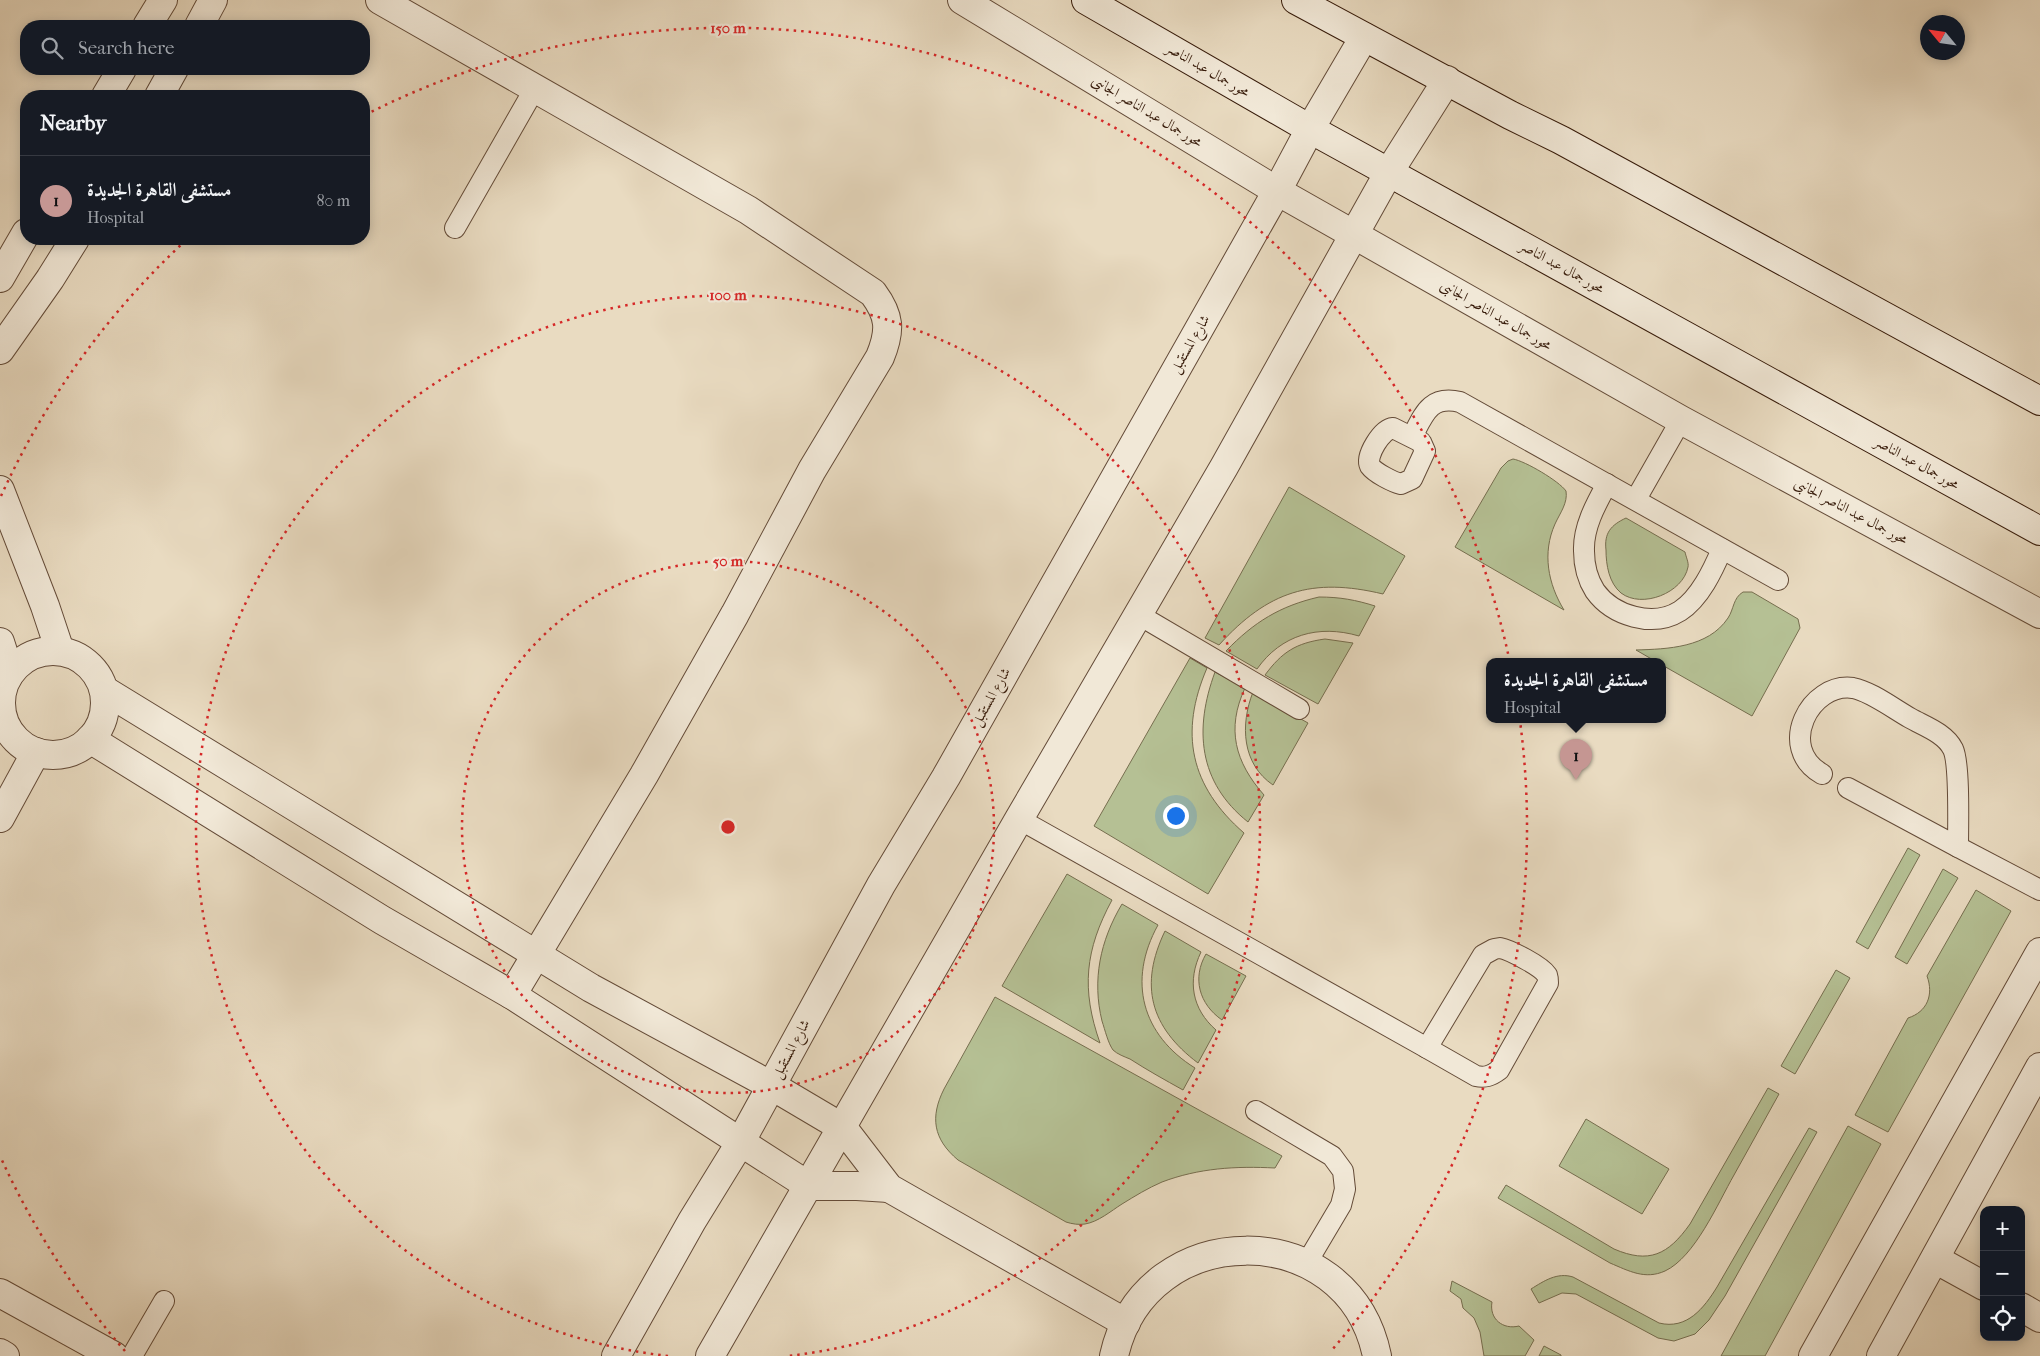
<!DOCTYPE html>
<html lang="en">
<head>
<meta charset="utf-8">
<style>
  body { margin:0; font-family:"IM FELL French Canon",Amiri,serif; background:#20242c; color:#f1f3f6 }
  .controls { position:absolute; right:15px; bottom:15px; display:grid; overflow:hidden; border-radius:10px; box-shadow:0 2px 12px #0003 }
  .controls button { width:45px; height:45px; display:grid; place-items:center; padding:0; border:0; border-bottom:1px solid #363941; background:#171b24; color:#f1f3f6; font:25px sans-serif }
  .compass { position:absolute; left:1920px; top:15px; width:45px; height:45px; border-radius:50%; background:#171b24; box-shadow:0 2px 12px #0003; rotate:299deg }
  .you { position:absolute; left:1175px; top:815px; width:18px; height:18px; margin:-12px; border:4px solid #fff; border-radius:50%; background:#1a73e8; box-shadow:0 0 0 8px #1a73e833 }
  .badge { display:grid; place-items:center; width:32px; height:32px; border-radius:50%; background:#c59692; color:#111; font-size:16px; font-weight:700 }
  .pin { position:absolute; translate:-50% -41px; filter:drop-shadow(0 1px 2px #0008) }
  .pin::after { content:''; position:absolute; top:26px; width:18px; height:15px; background:inherit; clip-path:polygon(0 0,100% 0,50% 100%) }
  .popup { position:absolute; left:1486px; top:658px; width:180px; height:65px; box-sizing:border-box; display:grid; place-content:center; border-radius:10px; background:#171b24; filter:drop-shadow(0 1px 4px #0005); font-size:16px; white-space:nowrap; color:#9ea1a6 }
  .popup b { font-size:19px; color:#f1f3f6 }
  .popup::after { content:''; position:absolute; left:50%; top:100%; margin-left:-10px; border:10px solid transparent; border-top-color:#171b24 }
  .list { margin:0; padding:0; list-style:none }
  h2 { display:flex; justify-content:space-between; align-items:center; height:65px; margin:0; padding:0 20px; font-size:21px }
  h2 small { font-size:16px; font-weight:400; color:#9ea1a6 }
  .list li { display:grid; grid-template-columns:32px 1fr auto; gap:15px; align-items:center; box-sizing:border-box; height:90px; padding:0 20px; border-top:1px solid #363941 }
  .list b { display:block; font-size:19px; white-space:nowrap }
  .list p { margin:0; font-size:16px; white-space:nowrap; color:#9ea1a6 }
  .list em { font-size:16px; font-style:normal; color:#9ea1a6 }
  .icon { flex:none; width:28px; height:28px; fill:none; stroke:currentColor; stroke-width:2; stroke-linecap:round; stroke-linejoin:round }
  .map { position:relative; flex:none; width:2040px; height:1356px; overflow:hidden }
  .search { position:absolute; background:#171b24; box-shadow:0 2px 12px #0003; left:20px; top:20px; width:350px; height:55px; display:flex; align-items:center; gap:12px; box-sizing:border-box; padding:0 18px; border-radius:20px; color:#9ea1a6; font-size:19px }
  .panel { position:absolute; background:#171b24; box-shadow:0 2px 12px #0003; left:20px; top:90px; width:350px; height:155px; border-radius:20px }
  .map>svg:first-child { display:block }
</style>
</head>
<body>
<div class="map">
<svg width="2040" height="1356" viewBox="0 0 2040 1356">
  <rect width="100%" height="100%" fill="#e9dbc1"/>
  <filter id="stains"><feTurbulence type="fractalNoise" baseFrequency=".004" numOctaves="4"/><feColorMatrix values="0 0 0 0 .2 0 0 0 0 .09 0 0 0 0 .02 0 0 0 .5 -.17"/></filter>
  <radialGradient id="worn" r=".72"><stop offset=".6" stop-color="#630" stop-opacity="0"/><stop offset="1" stop-color="#630" stop-opacity=".3"/></radialGradient>
  <g fill="#b5c094" stroke="#766e4f">
    <path d="M1513,459C1525,461 1559,481 1566,491C1568,503 1560,513 1555,524C1542,553 1548,584 1564,610L1455,547L1501,468L1508,461Z"/>
    <path d="M1289,487L1405,556L1383,594C1312,577 1268,591 1219,645L1205,638Z"/>
    <path d="M1626,518L1685,552C1686,557 1689,563 1688,567C1683,593 1642,609 1621,593C1609,583 1606,565 1606,550C1604,533 1611,525 1626,518Z"/>
    <path d="M1743,592H1752L1798,619L1800,628L1752,716L1662,665V661H1655L1636,650C1667,649 1708,648 1728,618C1734,609 1733,598 1743,592Z"/>
    <path d="M1319,597C1340,597 1356,600 1375,606L1359,636C1318,624 1281,635 1257,669L1226,651C1254,622 1280,606 1319,597Z"/>
    <path d="M1325,639L1353,643L1318,704L1265,675C1282,652 1296,643 1325,639Z"/>
    <path d="M1190,658L1207,668C1179,733 1190,786 1244,833L1208,894L1094,826Z"/>
    <path d="M1215,672L1245,688C1226,729 1235,762 1264,795L1248,822C1198,782 1194,729 1215,672Z"/>
    <path d="M1253,692L1308,723L1273,785C1242,764 1240,725 1253,692Z"/>
    <path d="M1908,848L1920,855L1868,949L1856,942Z"/>
    <path d="M1943,869L1958,878L1907,964L1895,957Z"/>
    <path d="M1067,874L1112,900C1085,950 1081,989 1100,1043L1002,986Z"/>
    <path d="M1976,890L2011,911L1888,1132L1855,1115L1908,1018C1927,1012 1934,995 1927,976Z"/>
    <path d="M1122,904L1158,925C1127,981 1142,1035 1195,1068L1183,1090C1165,1080 1147,1070 1130,1059C1125,1057 1117,1054 1113,1050C1108,1043 1105,1030 1102,1021C1092,980 1100,941 1122,904Z"/>
    <path d="M1165,931L1201,952C1187,981 1192,1009 1216,1030L1198,1063C1150,1027 1139,985 1165,931Z"/>
    <path d="M1206,954L1246,976L1222,1020C1199,1004 1192,978 1206,954Z"/>
    <path d="M1836,970L1850,978L1795,1074L1781,1066Z"/>
    <path d="M995,997L1282,1156L1275,1168C1236,1166 1199,1168 1162,1182C1148,1188 1135,1196 1122,1204C1111,1211 1098,1222 1085,1224C1079,1225 1072,1224 1066,1222L958,1160C933,1139 930,1117 944,1089Z"/>
    <path d="M1768,1088L1779,1094C1764,1121 1749,1148 1734,1175C1718,1203 1695,1257 1665,1271C1645,1280 1629,1271 1610,1263L1498,1198L1506,1185L1614,1249C1649,1264 1668,1255 1690,1224Z"/>
    <path d="M1586,1119L1669,1169L1642,1214L1559,1166Z"/>
    <path d="M1848,1126L1881,1144L1765,1356H1721Z"/>
    <path d="M1809,1128L1817,1132L1725,1296L1709,1320L1695,1334L1674,1341L1658,1338L1576,1294L1562,1293L1539,1303L1531,1289C1544,1281 1557,1272 1573,1277L1659,1323C1687,1330 1704,1308 1717,1287Z"/>
    <path d="M1452,1281L1492,1302C1489,1319 1503,1330 1519,1326L1534,1340L1525,1356H1484L1480,1332L1474,1318L1463,1308L1461,1299L1450,1291Z"/>
    <path d="M1544,1346L1561,1355V1356H1539Z"/>
  </g>
  <g fill="none" stroke-linecap="round" stroke-linejoin="round">
    <g stroke="#644b38" stroke-width="22">
      <g id="service">
        <path d="M455,228L535,88"/>
        <path d="M1393,428L1421,442L1425,451L1412,479L1401,484C1393,482 1375,473 1370,466C1365,456 1382,429 1393,428Z"/>
        <path d="M1412,437C1424,414 1430,395 1460,402L1778,580"/>
        <path d="M1607,484C1596,504 1583,527 1584,551C1584,565 1588,580 1595,591C1613,616 1653,628 1680,611C1700,598 1713,570 1722,549"/>
        <path d="M1636,499L1681,420"/>
        <path d="M1139,615L1299,709"/>
        <path d="M1822,774C1776,748 1810,682 1853,688C1870,691 1894,709 1910,718C1924,726 1945,733 1953,749C1960,764 1958,827 1958,847L1848,788"/>
        <path d="M1019,819L1427,1048"/>
        <path d="M1958,847L2040,890"/>
        <path d="M1500,948C1510,950 1541,966 1547,975C1548,978 1548,979 1548,983L1499,1070C1491,1076 1485,1078 1476,1076L1427,1048L1483,955L1494,949Z"/>
        <path d="M1256,1111L1332,1156L1343,1171L1345,1189L1341,1205L1306,1264"/>
        <path d="M132,1356L164,1301"/>
      </g>
    </g>
    <g stroke="#644b38" stroke-width="30">
      <g id="minor">
        <path d="M380,0L748,210L873,293C890,316 891,330 880,357L812,470L735,614L644,775L512,995"/>
        <path d="M147,26L163,0"/>
        <path d="M199,26L213,0"/>
        <path d="M106,96L122,69"/>
        <path d="M159,96L174,69"/>
        <path d="M0,278L26,233"/>
        <path d="M0,350L50,279L75,239"/>
        <path d="M0,490L45,606L60,651"/>
        <path d="M0,642L10,673"/>
        <circle cx="53" cy="703" r="52"/>
        <path d="M104,690L591,988L772,1086L843,1128L889,1188L1126,1323"/>
        <path d="M90,739L382,920L512,995L809,1186H857L889,1188"/>
        <path d="M0,818L36,752"/>
        <path d="M1935,1259L1984,1286"/>
        <path d="M0,1293L114,1356"/>
        <path d="M2021,1307L2040,1318"/>
        <path d="M0,1353L5,1356"/>
        <path d="M1114,1356C1145,1216 1348,1215 1377,1356"/>
      </g>
    </g>
    <g stroke="#644b38" stroke-width="30">
      <g id="tertiary">
        <path d="M962,0L1277,191L1681,420L2040,614"/>
        <path d="M616,1356L692,1221L740,1143L881,885L946,777L1277,191L1310,129L1364,37"/>
        <path d="M710,1356L1019,819L1224,467L1389,172L1447,80"/>
        <path d="M1813,1356L2040,952"/>
        <path d="M1881,1356L2040,1067"/>
      </g>
    </g>
    <g stroke="#371b0a" stroke-width="30">
      <g id="secondary">
        <path d="M1086,0L1310,129L2040,531"/>
        <path d="M1296,0L1510,115L1561,140L2040,401"/>
      </g>
    </g>
    <use href="#service" stroke="#f1e8d7" stroke-width="20"/>
    <use href="#minor" stroke="#f1e8d7" stroke-width="28"/>
    <use href="#tertiary" stroke="#f1e8d7" stroke-width="28"/>
    <use href="#secondary" stroke="#f1e8d7" stroke-width="28"/>
  </g>
  <g fill="none" stroke="#d62828" stroke-width="2.5" stroke-dasharray="2.5 5">
    <circle cx="728" cy="827" r="266"/>
    <path d="M668 1356A532 532 0 1 1 788 1356"/>
    <path d="M125 1351A799 799 0 0 1 1 1158M1 496A799 799 0 0 1 183 243M365 115A799 799 0 0 1 1331 1351"/>
  </g>
  <g text-anchor="middle" dominant-baseline="central" stroke-width="4.5" stroke-linejoin="round" paint-order="stroke">
    <g font-size="14" fill="#371b0a" stroke="#f1e8d7">
      <text transform="translate(1208 70) rotate(30)">محور جمال عبد الناصر</text>
      <text transform="translate(1147 111) rotate(31)">محور جمال عبد الناصر الجانبى</text>
      <text transform="translate(1562 267) rotate(29)">محور جمال عبد الناصر</text>
      <text transform="translate(1496 315) rotate(30)">محور جمال عبد الناصر الجانبى</text>
      <text transform="translate(1190 344) rotate(-60)">شارع المستقبل</text>
      <text transform="translate(1917 463) rotate(29)">محور جمال عبد الناصر</text>
      <text transform="translate(1851 511) rotate(28)">محور جمال عبد الناصر الجانبى</text>
      <text transform="translate(991 697) rotate(-61)">شارع المستقبل</text>
      <text transform="translate(791 1049) rotate(-62)">شارع المستقبل</text>
    </g>
  </g>
  <circle cx="728" cy="827" r="8" fill="#d62828" stroke="#f1e8d7" stroke-width="2.5"/>
  <g font-size="15" text-anchor="middle" font-weight="bold" fill="#d62828" stroke="#f1e8d7" stroke-width="4.5" stroke-linejoin="round" paint-order="stroke">
    <text x="728" y="33">150 m</text>
    <text x="728" y="300">100 m</text>
    <text x="728" y="566">50 m</text>
  </g>
  <rect width="100%" height="100%" filter="url(#stains)"/>
  <rect width="100%" height="100%" fill="url(#worn)"/>
</svg>
<div class="controls">
<button>+</button>
<button>−</button>
<button><svg class="icon" aria-label="locate" viewBox="0 0 24 24"><circle cx="12" cy="12" r="6"/><path d="M12 2v4M12 18v4M2 12h4M18 12h4"/></svg></button>
</div>
<svg class="compass" viewBox="-18 -18 36 36"><path d="M0-13l5 13h-10z" fill="#e53935"/><path d="M0 13l5-13h-10z" fill="#9ea1a6"/></svg>
<div class="you"></div>
<div class="pin badge" style="left:1576px;top:780px">1</div>
<div class="popup"><b>مستشفى القاهرة الجديدة</b>Hospital</div>
<div class="search"><svg class="icon" aria-label="search" viewBox="0 0 24 24"><circle cx="10" cy="10" r="6"/><path d="M15 15l6 6"/></svg>Search here</div>
<section class="panel">
<h2>Nearby<small></small></h2>
<ul class="list">
<li><span class="badge">1</span><div><b>مستشفى القاهرة الجديدة</b><p>Hospital</p></div><em>80 m</em></li>
</ul>
</section>
</div>
</body>
</html>
